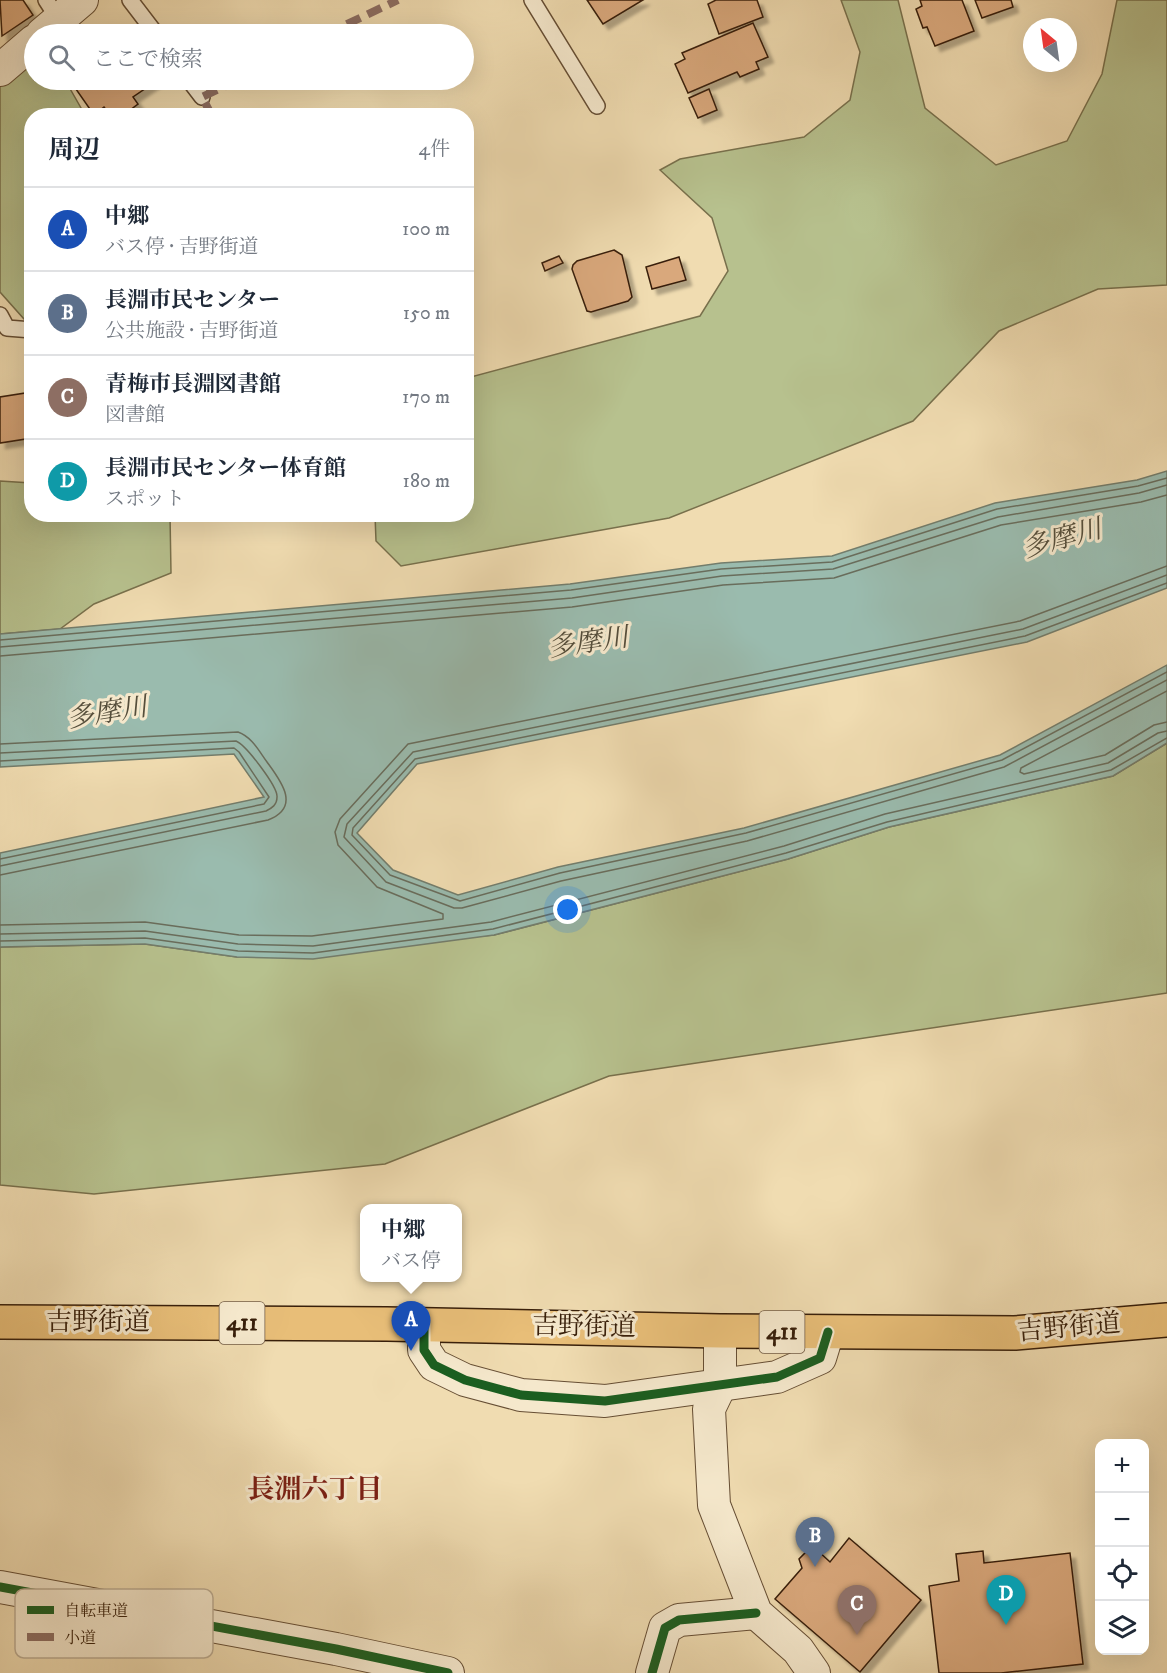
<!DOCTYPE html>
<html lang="ja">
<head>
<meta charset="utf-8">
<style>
  body { margin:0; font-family:"IM FELL DW Pica","Noto Serif JP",serif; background:#f2f2f3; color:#1f2937 }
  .controls { position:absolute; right:18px; bottom:18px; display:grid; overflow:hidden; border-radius:12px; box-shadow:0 6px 24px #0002 }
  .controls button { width:54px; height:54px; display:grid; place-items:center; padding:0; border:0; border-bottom:2px solid #e0e1e3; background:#fff; color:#1f2937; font:30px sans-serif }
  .compass { position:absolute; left:1023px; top:18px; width:54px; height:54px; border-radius:50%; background:#fff; box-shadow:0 6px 24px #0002; rotate:331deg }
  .you { position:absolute; left:568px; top:910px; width:21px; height:21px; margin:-15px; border:4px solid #fff; border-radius:50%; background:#1a73e8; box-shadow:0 0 0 9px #1a73e833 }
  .badge { display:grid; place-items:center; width:39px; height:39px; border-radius:50%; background:#db2777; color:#fff; font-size:20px; font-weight:700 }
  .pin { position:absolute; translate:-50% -50px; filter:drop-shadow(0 2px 3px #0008) }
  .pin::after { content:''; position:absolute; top:32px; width:21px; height:18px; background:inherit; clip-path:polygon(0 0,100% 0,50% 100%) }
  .popup { position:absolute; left:360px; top:1204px; width:102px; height:78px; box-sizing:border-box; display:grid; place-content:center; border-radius:12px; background:#fff; filter:drop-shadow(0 2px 4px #0005); font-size:20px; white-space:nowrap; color:#747a83 }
  .popup b { font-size:22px; color:#1f2937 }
  .popup::after { content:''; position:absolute; left:50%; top:100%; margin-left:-12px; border:12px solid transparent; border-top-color:#fff }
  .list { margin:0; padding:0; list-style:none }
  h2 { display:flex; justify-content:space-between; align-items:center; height:78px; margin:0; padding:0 24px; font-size:26px }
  h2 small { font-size:20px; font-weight:400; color:#747a83 }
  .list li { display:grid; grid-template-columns:39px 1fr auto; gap:18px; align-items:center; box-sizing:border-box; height:84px; padding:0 24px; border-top:2px solid #e0e1e3 }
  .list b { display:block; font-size:22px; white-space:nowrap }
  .list p { margin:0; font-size:20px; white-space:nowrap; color:#747a83 }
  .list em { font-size:20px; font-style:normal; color:#747a83 }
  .icon { flex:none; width:33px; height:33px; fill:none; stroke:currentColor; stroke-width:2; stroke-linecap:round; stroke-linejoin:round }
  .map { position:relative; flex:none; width:1167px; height:1673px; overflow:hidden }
  .search { position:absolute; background:#fff; box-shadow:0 6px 24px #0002; left:24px; top:24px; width:450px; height:66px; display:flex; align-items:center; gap:15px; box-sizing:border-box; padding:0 21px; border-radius:33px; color:#747a83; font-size:22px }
  .panel { position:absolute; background:#fff; box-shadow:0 6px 24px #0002; left:24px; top:108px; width:450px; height:414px; border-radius:24px }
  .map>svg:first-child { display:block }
</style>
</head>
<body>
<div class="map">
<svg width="1167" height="1673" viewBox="0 0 1167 1673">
  <defs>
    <filter id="shadow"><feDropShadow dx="5.5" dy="5.5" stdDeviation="1.5" flood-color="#0004"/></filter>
  </defs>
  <rect width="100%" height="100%" fill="#f0dcb1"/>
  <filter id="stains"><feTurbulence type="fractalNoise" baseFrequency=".00333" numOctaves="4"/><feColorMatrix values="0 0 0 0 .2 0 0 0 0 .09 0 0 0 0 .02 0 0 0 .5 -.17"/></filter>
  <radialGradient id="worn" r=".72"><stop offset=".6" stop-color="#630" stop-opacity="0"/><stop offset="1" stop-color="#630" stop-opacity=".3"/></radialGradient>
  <g fill="#b7c18e" stroke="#78704c" stroke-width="1.5">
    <path d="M841,0H898L925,108L996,165L1067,141L1102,74L1117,0H1167V285L1098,289L999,331L913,421L669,518L401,566L376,541L375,515L466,514L467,378L700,316L728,271L712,218L660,170L680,159L804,137L850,100L860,52Z"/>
    <path d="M34,53V80H65L85,115L32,116L31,320L24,319L0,292V80Z"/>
    <path d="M0,481L31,483L32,514L170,515L171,573L94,604L60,629L0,634Z"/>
    <path d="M1167,743V993L609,1076L385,1164L94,1194L0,1185V947L145,944L237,957L494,935L788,859L889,827L1113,776Z"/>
  </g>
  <path fill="#9abbae" stroke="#737d6c" stroke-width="1.5" d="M1167,471V588L1027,642L417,764L357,833L393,870L458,895L558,867L744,828L1000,755L1167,665V743L1113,776L889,827L788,859L494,935L313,959L237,957L145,944L0,947V853L264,797L234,754L0,767V634L570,584L721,563L832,556L995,503L1137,480Z"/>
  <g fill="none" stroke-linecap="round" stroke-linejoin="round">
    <g stroke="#696d5c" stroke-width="1.5">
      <path d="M1167,575L1023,629L413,752L347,824L344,837L386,882L454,908H462L561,881L747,841L1004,767L1167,680"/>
      <path d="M1167,583L1025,636L415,759L353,828L352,835L390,875L460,901L560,873L746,833L1002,760L1167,672"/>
      <path d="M0,640L571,590L721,569L832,562L997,509L1138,486L1167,478"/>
      <path d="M0,647L572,598L722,576L833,569L998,517L1139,493L1167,485"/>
      <path d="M0,656L572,607L723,585L834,578L1001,525L1141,502L1167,495"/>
      <path d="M1167,691L1021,768L1020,772L1024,774L1105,755L1154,725L1167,722"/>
      <path d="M0,744L238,732C252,737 259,751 267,762C280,780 302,807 268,820L0,875"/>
      <path d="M0,753L236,741C246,745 278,787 277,797C277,805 272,808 266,811L0,866"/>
      <path d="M0,761L234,748L239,752L269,797L264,804L0,859"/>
      <path d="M0,925L145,922L239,935L312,936L443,919V914L377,887L338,845L335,832L340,819L408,744L1020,621L1167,566"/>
      <path d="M0,934L145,931L238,944L313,946L491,922L784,846L885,814L1108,763L1158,733L1167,731"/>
      <path d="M0,941L145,938L238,951L313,953L493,929L786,853L887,822L1111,770L1167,738"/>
    </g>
  </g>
  <g fill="#d9a87b" stroke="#381f0a" stroke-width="1.5" filter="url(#shadow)">
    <path d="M0,0H23L33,15L2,36Z"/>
    <path d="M587,0H643L603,24Z"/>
    <path d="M716,0H757L763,17L719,34L708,4Z"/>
    <path d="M920,0H962L974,31L935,46L927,27L923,28L916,9L922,6Z"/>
    <path d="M975,0H1011L1013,7L982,18Z"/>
    <path d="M753,23L768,57L756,62L759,69L740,77L737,72L688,93L675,64L685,59L682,53Z"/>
    <path d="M74,80H158L133,97L138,104L122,116H111L104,107L94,115L71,82Z"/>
    <path d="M709,89L717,110L698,118L689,98Z"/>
    <path d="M614,250L622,255L632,297L628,301L591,312L587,311L572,269L573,265L577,261Z"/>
    <path d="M559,256L563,263L545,271L542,263Z"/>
    <path d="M679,257L686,280L652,289L646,267Z"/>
    <path d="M32,392V438L0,443V397Z"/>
    <path d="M849,1538L921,1600L860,1672L775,1599L802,1568L799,1559L807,1551L817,1550L830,1562Z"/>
    <path d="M983,1551L984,1563L1070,1553L1083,1664L1001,1673H939L929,1586L959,1581L956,1554Z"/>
  </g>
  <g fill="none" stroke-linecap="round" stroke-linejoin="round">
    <g stroke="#664e34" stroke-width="18">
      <g id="service">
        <path d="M46,0L59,20"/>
        <path d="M130,0L156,34"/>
        <path d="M532,0L597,106"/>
        <path d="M189,80L202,97"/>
        <path d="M0,315L7,328L32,330"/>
      </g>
    </g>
    <g stroke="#664e34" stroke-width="34">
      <g id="minor">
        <path d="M42,34L82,0"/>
        <path d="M0,70L34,41"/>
        <path d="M424,1325V1350L434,1365L465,1380L521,1395L605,1401L777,1377L820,1358L828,1332"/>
        <path d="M720,1331V1386L709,1409L714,1505L756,1613L798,1650L814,1673"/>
        <path d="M0,1587L336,1649L448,1673"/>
        <path d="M652,1673L665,1628L679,1620L756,1613"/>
      </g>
    </g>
    <g stroke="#381f0a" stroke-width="36">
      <path id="trunk" d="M0,1322L387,1324L720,1331L1015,1333L1167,1320"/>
    </g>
    <use href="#service" stroke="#f5e8cc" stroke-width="15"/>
    <use href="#minor" stroke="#f5e8cc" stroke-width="32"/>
    <use href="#trunk" stroke="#e8be78" stroke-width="33"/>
    <g stroke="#8d6e63" stroke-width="8" stroke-dasharray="15 8" stroke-linecap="butt">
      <path d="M326,34L398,0"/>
      <path d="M212,116L202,97L238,80"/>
    </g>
    <g stroke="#f5e8cc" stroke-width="13">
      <g id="cycleway">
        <path d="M424,1325V1350L434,1365L465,1380L521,1395L605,1401L777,1377L820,1358L828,1332"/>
        <path d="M0,1587L336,1649L448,1673"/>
        <path d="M652,1673L665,1628L679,1620L756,1613"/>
      </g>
    </g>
    <use href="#cycleway" stroke="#1b5e20" stroke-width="9"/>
  </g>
  <g text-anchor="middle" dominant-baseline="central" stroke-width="6" stroke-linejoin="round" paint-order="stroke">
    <g fill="#f5e8cc" stroke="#715b44" stroke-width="1.5">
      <rect x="219.5" y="1302" width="45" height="42" rx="4.5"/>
      <rect x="759.5" y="1311" width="45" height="42" rx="4.5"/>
    </g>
    <g font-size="24" font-weight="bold" fill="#381f0a">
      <text x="242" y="1323">411</text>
      <text x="782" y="1332">411</text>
    </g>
    <g font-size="26" fill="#381f0a" stroke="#f5e8cc">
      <text x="98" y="1322">吉野街道</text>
      <text transform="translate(584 1327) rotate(1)">吉野街道</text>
      <text transform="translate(1069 1328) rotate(-5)">吉野街道</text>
    </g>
    <g font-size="27" font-style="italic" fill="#554e3b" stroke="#f5e8cc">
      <text transform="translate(1062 539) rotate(-15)">多摩川</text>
      <text transform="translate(588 643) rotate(-8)">多摩川</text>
      <text transform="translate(107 713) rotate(-9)">多摩川</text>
    </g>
    <g font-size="27" font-weight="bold" fill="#7a1f14" stroke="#f5e8cc">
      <text x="315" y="1490">長淵六丁目</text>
    </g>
  </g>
  <rect x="15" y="1589" width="198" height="69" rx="9" fill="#f5e8cc" stroke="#bcac92" stroke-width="1.5"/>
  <rect x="27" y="1606" width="27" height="8" fill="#1b5e20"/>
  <rect x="27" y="1633" width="27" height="8" fill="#8d6e63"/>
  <g font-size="16" fill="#381f0a">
    <text x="64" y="1616">自転車道</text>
    <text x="64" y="1643">小道</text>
  </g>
  <rect width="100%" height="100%" filter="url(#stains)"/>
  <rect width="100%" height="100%" fill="url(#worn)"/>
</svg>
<div class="controls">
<button>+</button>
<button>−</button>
<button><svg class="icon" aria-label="locate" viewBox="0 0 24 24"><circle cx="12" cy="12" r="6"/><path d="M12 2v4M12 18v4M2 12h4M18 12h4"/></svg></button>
<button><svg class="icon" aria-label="layers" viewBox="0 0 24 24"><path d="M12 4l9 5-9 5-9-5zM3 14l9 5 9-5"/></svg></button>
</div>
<svg class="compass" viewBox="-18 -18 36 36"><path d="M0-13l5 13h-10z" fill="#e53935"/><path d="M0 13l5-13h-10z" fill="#747a83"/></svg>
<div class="you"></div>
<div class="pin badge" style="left:411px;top:1351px;background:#1a4fb4">A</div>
<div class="popup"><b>中郷</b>バス停</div>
<div class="pin badge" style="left:815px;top:1567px;background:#5c6f8a">B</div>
<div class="pin badge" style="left:857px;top:1635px;background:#8d6e63">C</div>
<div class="pin badge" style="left:1006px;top:1625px;background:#0f9aa8">D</div>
<div class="search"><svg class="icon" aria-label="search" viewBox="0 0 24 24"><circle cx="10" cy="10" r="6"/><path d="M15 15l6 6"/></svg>ここで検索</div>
<section class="panel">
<h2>周辺<small>4件</small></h2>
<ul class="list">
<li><span class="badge" style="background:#1a4fb4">A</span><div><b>中郷</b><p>バス停 · 吉野街道</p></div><em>100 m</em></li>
<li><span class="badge" style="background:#5c6f8a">B</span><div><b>長淵市民センター</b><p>公共施設 · 吉野街道</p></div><em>150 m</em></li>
<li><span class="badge" style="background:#8d6e63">C</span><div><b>青梅市長淵図書館</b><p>図書館</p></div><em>170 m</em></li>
<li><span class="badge" style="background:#0f9aa8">D</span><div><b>長淵市民センター体育館</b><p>スポット</p></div><em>180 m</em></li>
</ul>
</section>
</div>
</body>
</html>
